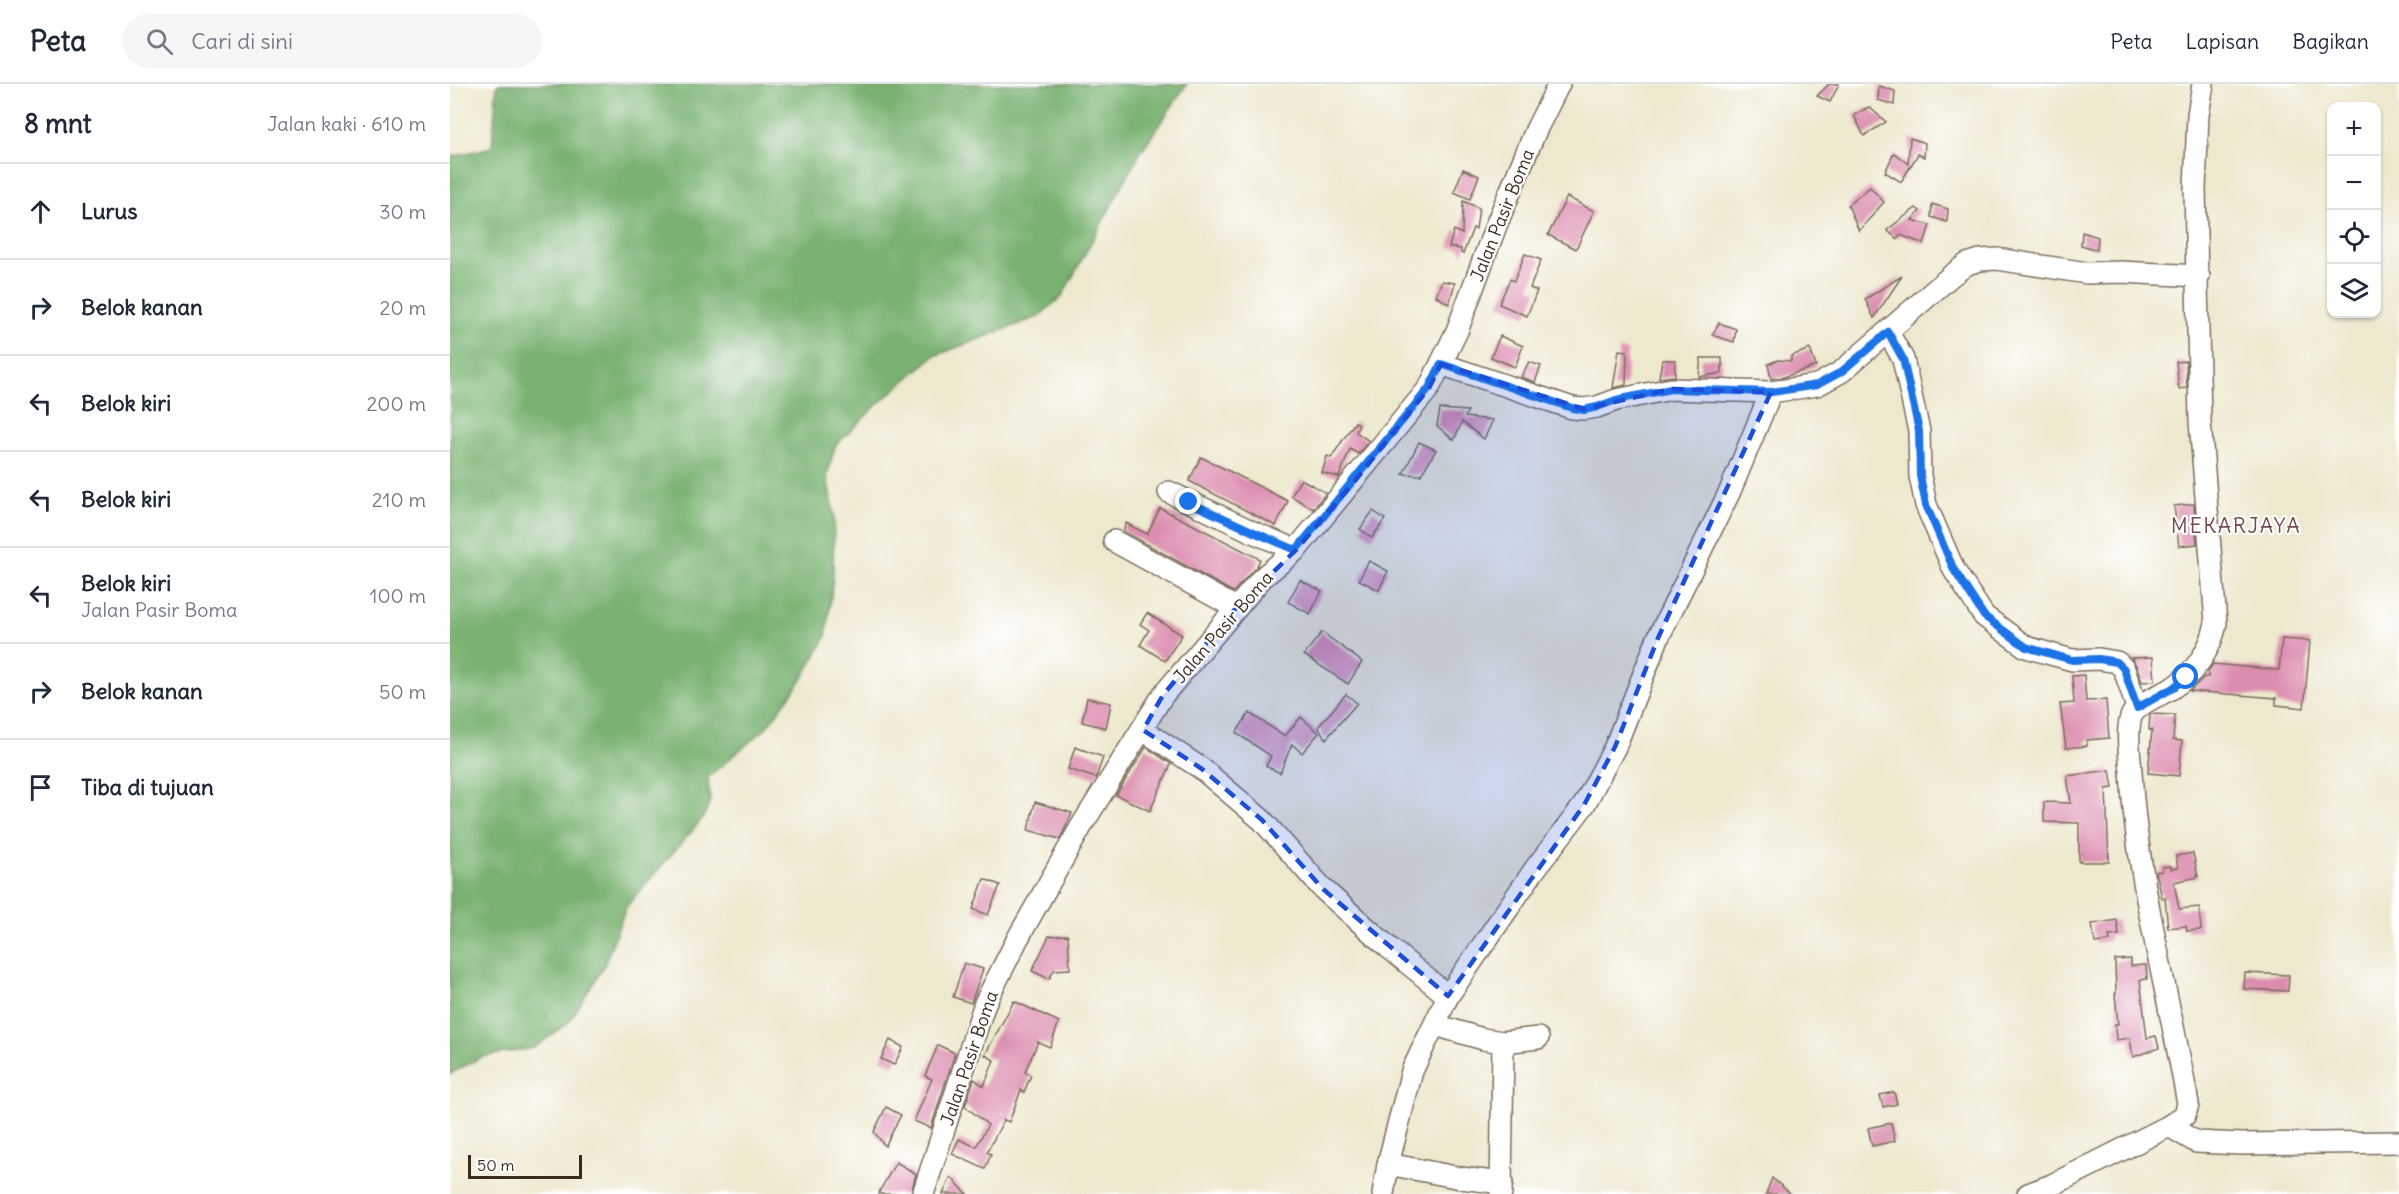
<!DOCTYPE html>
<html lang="id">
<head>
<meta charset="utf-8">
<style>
  body { margin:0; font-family:Delius,sans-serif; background:#f6f6f7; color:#1f2937 }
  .controls { position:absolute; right:18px; top:18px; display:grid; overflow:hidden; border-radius:12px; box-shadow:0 2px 4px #0004 }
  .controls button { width:54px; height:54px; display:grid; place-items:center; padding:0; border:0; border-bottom:2px solid #e0e1e3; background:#fff; color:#1f2937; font:30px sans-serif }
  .scale { position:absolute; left:18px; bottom:15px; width:114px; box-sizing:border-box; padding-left:6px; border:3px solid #3b2a1e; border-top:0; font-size:16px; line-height:21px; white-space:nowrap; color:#3b2a1e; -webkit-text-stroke:4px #fff; paint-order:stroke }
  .stop { position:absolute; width:18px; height:18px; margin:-14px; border:4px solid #1a73e8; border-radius:50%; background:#fff }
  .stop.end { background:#1a73e8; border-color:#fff; box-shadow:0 2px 6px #0008 }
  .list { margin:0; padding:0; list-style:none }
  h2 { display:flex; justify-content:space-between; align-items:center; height:78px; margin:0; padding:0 24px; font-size:26px }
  h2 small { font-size:20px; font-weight:400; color:#747a83 }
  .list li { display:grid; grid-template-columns:39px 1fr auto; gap:18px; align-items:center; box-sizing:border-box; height:96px; padding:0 24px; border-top:2px solid #e0e1e3 }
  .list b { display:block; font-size:22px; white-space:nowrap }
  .list p { margin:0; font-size:20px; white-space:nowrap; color:#747a83 }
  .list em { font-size:20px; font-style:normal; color:#747a83 }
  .icon { flex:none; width:33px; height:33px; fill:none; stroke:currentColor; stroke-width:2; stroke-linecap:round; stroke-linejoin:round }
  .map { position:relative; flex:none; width:1949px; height:1110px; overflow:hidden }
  header { display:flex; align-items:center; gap:36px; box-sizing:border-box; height:84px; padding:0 30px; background:#fff; border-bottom:2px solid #e0e1e3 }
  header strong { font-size:28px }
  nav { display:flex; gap:33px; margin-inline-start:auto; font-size:21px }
  .search { width:420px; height:54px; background:#f6f6f7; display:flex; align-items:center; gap:15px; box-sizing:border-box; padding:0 21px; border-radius:33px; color:#747a83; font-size:22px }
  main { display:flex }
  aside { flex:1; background:#fff }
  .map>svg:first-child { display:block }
</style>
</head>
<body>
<header>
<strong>Peta</strong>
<div class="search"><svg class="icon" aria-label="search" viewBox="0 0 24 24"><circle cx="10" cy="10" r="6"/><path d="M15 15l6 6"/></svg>Cari di sini</div>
<nav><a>Peta</a><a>Lapisan</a><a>Bagikan</a></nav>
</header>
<main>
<aside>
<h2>8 mnt<small>Jalan kaki · 610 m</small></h2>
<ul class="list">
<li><svg class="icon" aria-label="ahead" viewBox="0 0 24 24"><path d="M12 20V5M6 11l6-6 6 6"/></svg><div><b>Lurus</b></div><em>30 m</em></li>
<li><svg class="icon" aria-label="right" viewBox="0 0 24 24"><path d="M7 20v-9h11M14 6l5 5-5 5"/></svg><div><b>Belok kanan</b></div><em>20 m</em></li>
<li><svg class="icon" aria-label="left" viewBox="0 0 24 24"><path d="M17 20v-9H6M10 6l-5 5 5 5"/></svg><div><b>Belok kiri</b></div><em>200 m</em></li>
<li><svg class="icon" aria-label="left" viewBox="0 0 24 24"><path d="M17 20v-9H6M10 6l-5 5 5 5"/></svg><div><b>Belok kiri</b></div><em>210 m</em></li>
<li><svg class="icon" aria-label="left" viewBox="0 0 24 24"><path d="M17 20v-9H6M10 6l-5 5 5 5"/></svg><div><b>Belok kiri</b><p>Jalan Pasir Boma</p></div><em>100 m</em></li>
<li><svg class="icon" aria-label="right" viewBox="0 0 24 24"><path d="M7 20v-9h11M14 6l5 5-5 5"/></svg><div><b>Belok kanan</b></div><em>50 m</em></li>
<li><svg class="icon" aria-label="arrive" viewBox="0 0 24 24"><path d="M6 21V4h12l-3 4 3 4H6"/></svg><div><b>Tiba di tujuan</b></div></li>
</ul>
</aside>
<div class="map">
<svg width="1949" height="1110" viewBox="0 0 1949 1110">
  <rect width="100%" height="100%" fill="#fff"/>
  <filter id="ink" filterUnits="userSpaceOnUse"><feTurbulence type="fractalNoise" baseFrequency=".0167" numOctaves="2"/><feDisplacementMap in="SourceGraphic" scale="12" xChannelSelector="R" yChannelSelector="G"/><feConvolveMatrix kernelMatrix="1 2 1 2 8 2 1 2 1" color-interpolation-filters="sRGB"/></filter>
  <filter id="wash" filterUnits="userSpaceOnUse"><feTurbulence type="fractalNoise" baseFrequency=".008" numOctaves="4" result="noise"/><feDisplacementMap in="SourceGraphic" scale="24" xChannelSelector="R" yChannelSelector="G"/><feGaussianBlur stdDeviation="1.35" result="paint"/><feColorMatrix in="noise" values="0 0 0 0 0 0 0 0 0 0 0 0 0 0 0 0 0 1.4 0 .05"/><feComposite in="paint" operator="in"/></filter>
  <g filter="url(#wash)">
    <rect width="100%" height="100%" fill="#ede8ce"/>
    <path fill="#79b271" stroke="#5a6e48" stroke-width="1.5" d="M47,0H737L690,69L612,212L588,233L484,272L430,318L385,362L377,392L384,431L383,494L376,553L351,597L315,645L258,693L260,718L253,734L176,823L154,882L119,938L84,964L31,973L0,990V73L42,63Z"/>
    <g id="blocks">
      <g fill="#dc8caf">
        <path d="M1379,0H1389L1380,18L1367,12Z"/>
        <path d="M1429,2L1445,7L1444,21L1428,16Z"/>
        <path d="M1419,23L1436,38L1414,52L1404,31Z"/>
        <path d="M1460,54L1475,59L1474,73L1468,70L1451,98L1435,88L1444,69L1458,80Z"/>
        <path d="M1013,85L1029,92L1020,115L1004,108Z"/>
        <path d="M1420,103L1434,118L1409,147L1398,121Z"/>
        <path d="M1117,113L1144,127L1126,165L1098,151Z"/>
        <path d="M1013,117L1029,124L1026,145L1023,144L1013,170L1011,169V165L999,163L1004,146L1012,150Z"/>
        <path d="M1482,120L1498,125L1497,138L1481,133Z"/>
        <path d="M1466,124L1470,127L1462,136L1480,141L1474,160L1450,151L1447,155L1437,146Z"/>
        <path d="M1632,148L1648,153L1647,166L1631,161Z"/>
        <path d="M1075,170L1091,176L1080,204L1087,207L1077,232L1049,220L1060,195L1064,197Z"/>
        <path d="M1452,192L1424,234L1415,215Z"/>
        <path d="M992,197L1005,199L999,220L986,212Z"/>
        <path d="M1269,239L1286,245L1284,258L1262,251Z"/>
        <path d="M1050,252L1073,262L1065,283L1041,273Z"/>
        <path d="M1360,265L1366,282L1334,293L1321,295L1318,280L1328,276L1341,277V272Z"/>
        <path d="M1169,266L1177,267L1176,301L1163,304Z"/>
        <path d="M1251,274H1272V289L1249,293Z"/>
        <path d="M1212,276H1225V292L1209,294Z"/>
        <path d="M1736,277L1737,304L1729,305L1726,278Z"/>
        <path d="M1079,278L1091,282L1085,298L1071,293Z"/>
        <path d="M990,325L1018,327L1015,333L1043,336L1034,355L1012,338L1004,356L987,342Z"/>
        <path d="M905,338L909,340L906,348L919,357L908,370L900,365L889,393L872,389L877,372L881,374Z"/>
        <path d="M969,358L986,366L971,391L953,390Z"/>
        <path d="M751,373L838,417L826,442L739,397Z"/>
        <path d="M851,395L876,409L863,425L841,412Z"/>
        <path d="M1744,420L1747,460L1729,462L1724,422Z"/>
        <path d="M710,424L810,475L807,482L783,508L673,447L676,439L697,450Z"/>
        <path d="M923,427L935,435L922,454L910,445Z"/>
        <path d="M919,477L938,487L929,506L909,496Z"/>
        <path d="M850,496L872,507L860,530L838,518Z"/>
        <path d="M697,529L732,551L715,577L690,561L699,546L690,540Z"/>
        <path d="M872,548L912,578L898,600L854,571Z"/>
        <path d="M1832,555L1860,557L1854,624L1826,621V614L1740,607L1754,593H1758V587L1763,580L1829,586Z"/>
        <path d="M1703,573L1705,597L1692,598L1686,581L1681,574Z"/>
        <path d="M1634,591L1636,617L1656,616L1659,654L1637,656V662L1616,664L1610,620L1624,619L1622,592Z"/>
        <path d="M896,610L907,619L876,655L868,643Z"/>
        <path d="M637,614L661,619L656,644L632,638Z"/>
        <path d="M799,629L835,652L851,633L869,649L852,669L842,660L830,689L816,682L821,672L786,649Z"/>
        <path d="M1700,630L1725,631L1723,656L1732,657L1729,692L1698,689L1702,646H1699Z"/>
        <path d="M625,663L653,673L646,694L618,685Z"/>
        <path d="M696,663L721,680L700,727L666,711Z"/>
        <path d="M1660,686L1663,704L1656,705L1659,778H1629V739L1594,738V718L1621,719L1617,692Z"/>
        <path d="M585,718L622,729L610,755L578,746Z"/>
        <path d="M1743,769L1748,793L1724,798L1729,825L1749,823L1751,846L1737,847L1736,842L1718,844L1715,814H1712L1706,788L1712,787V783L1721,782V785L1728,784L1726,772Z"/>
        <path d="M534,795L550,801L538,831L523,825Z"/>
        <path d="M1667,836L1669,851L1659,852L1660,857L1645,859L1642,840Z"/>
        <path d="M618,851L620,885L604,886L599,895L582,887L599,852Z"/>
        <path d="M1681,875V882L1696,881L1697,895L1690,896L1697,954L1706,952L1709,964L1683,973L1680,954L1666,956L1665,940H1668L1665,910H1666L1665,876Z"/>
        <path d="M514,879L533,885L521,919L503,913Z"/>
        <path d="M1795,889L1839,891L1838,907L1794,905Z"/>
        <path d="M564,917L609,938L600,963L588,958L575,988L581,991L574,1008L571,1006L559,1038L554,1036L537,1068L541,1070L535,1085L502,1070L509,1055L526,1063L538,1041L515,1022L524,995L534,1002L544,976L535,971Z"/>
        <path d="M440,956L453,963L444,981L431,975Z"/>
        <path d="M488,961L505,969L481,1044L464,1037L482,995L475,992Z"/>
        <path d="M1444,1008L1447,1020L1433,1023L1430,1011Z"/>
        <path d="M436,1023L451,1031L435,1062L424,1048Z"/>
        <path d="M1441,1039L1445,1057L1422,1062L1418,1044Z"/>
        <path d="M446,1078L466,1090L461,1110H428Z"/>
        <path d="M501,1093L517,1110H493Z"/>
        <path d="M1322,1094L1341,1110H1316Z"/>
      </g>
    </g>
  </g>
  <g filter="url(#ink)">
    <use href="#blocks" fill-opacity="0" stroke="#796c5c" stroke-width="1.5"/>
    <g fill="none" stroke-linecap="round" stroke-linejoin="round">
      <g stroke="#796c5c" stroke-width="24">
        <g id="minor">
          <path d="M1438,248L1453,275L1469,347L1470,392L1476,421L1504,486L1534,532L1576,563L1622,576L1649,575L1667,578L1674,585L1687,624"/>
          <path d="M991,280L1122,324L1134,325L1147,323L1166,316L1221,305L1321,308L1367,301L1391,288L1501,192L1517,180L1530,176L1547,175L1637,189L1671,188L1749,192"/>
          <path d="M719,408L805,449L846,466"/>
          <path d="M664,457L786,524"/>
          <path d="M693,646L752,685L812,736L873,805L938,863L998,912"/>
          <path d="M985,941L1033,955L1053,958L1088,954"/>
          <path d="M1719,1042L1746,1058L1792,1060L1949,1058"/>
          <path d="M938,1080L1011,1094L1052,1099"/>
          <path d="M473,1110L535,919L568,854L632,741L713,611L812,494L846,466L979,304L1007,247L1047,139L1086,46L1109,0"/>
          <path d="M933,1110L938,1080L962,987L998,912L1085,785L1134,721L1165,663L1208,554L1280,407L1321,308"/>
          <path d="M1051,1110L1053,958"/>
          <path d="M1578,1110L1602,1101L1719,1042L1735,1031L1738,1020C1719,909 1687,800 1681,688C1680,671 1676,649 1681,633C1686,619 1709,612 1721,605C1744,590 1761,566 1766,539L1750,337L1745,104L1748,31L1753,0"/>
        </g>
      </g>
      <use href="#minor" stroke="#fff" stroke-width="21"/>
    </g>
  </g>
  <g fill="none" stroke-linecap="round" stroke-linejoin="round" filter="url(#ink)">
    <path stroke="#1a73e8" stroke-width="8" d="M739,418L806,449L846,466L979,304L991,280L1122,324L1134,326L1147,323L1166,316L1221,305L1322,308L1367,301L1391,288L1438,248L1453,275L1469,347L1470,392L1476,421L1504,486L1534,532L1576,563L1622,576L1649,575L1667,578L1674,585L1687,624L1723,604L1736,593"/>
  </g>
  <path fill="#1d4ed8" fill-opacity="0.2" stroke="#1d4ed8" stroke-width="4.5" stroke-dasharray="12 8" stroke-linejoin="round" d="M991,280L1134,325L1221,305L1321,308L1208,554L1165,663L1134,721L998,912L873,805L812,736L752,685L693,646L713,611L786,524L846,466L904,398L979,304Z"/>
  <g text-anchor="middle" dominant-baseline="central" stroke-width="4.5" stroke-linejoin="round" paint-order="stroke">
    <g font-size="18" fill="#3b2a1e" stroke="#fff">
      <text transform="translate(1052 131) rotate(-68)">Jalan Pasir Boma</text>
      <text transform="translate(773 543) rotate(-49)">Jalan Pasir Boma</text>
      <text transform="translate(519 974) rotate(-71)">Jalan Pasir Boma</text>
    </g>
    <g font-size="21" letter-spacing="1.5" fill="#734c51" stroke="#fff">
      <text x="1786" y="441">MEKARJAYA</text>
    </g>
  </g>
</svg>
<div class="controls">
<button>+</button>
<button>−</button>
<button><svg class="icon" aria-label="locate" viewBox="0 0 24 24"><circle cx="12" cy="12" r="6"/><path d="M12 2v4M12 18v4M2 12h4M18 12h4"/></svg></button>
<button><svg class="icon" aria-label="layers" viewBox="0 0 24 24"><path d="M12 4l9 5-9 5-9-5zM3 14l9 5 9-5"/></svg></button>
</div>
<div class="scale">50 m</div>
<div class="stop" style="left:1736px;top:593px"></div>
<div class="stop end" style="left:739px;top:418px"></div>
</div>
</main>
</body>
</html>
